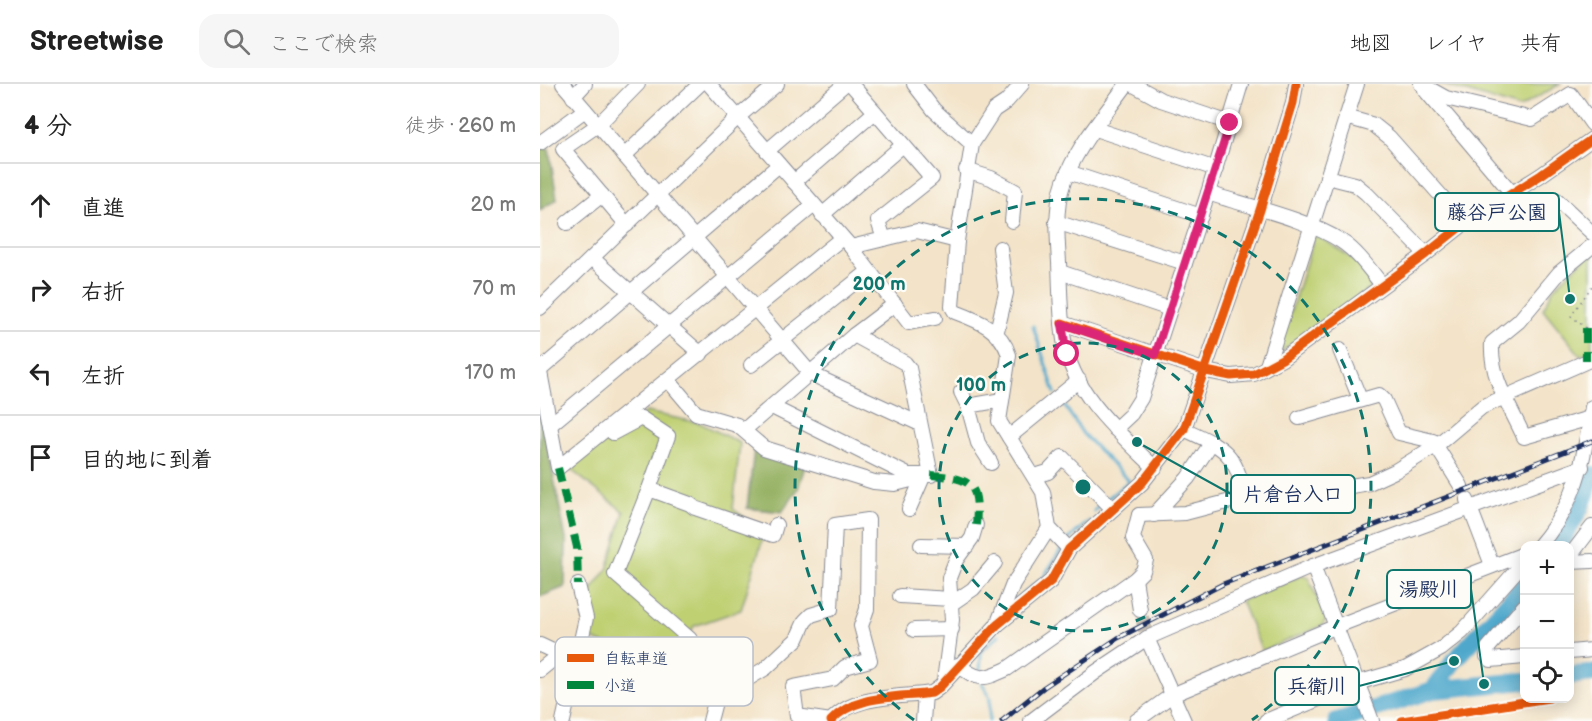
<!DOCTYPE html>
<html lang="ja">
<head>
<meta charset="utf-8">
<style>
  body { margin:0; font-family:"Balsamiq Sans","Klee One",sans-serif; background:#f6f6f6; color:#222 }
  .controls { position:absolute; right:18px; bottom:18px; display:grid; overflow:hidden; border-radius:12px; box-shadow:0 3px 15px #0003 }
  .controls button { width:54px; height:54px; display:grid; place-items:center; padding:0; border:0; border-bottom:2px solid #e0e0e0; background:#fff; color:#222; font:30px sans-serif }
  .stop { position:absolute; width:18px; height:18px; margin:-14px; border:4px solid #db2777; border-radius:50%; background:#fff }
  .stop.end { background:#db2777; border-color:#fff; box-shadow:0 2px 6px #0008 }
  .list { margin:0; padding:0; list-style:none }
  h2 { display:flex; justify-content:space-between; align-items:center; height:78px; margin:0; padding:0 24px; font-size:26px }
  h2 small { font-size:20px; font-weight:400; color:#767676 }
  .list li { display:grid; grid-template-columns:39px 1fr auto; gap:18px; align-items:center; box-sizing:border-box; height:84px; padding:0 24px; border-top:2px solid #e0e0e0 }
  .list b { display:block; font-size:22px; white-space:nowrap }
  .list em { font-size:20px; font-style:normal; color:#767676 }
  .icon { flex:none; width:33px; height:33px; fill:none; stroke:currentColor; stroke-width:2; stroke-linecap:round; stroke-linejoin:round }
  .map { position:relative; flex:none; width:1052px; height:637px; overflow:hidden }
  header { display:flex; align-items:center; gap:36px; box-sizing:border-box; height:84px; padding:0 30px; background:#fff; border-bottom:2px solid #e0e0e0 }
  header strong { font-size:28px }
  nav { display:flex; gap:33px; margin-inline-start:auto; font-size:21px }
  .search { width:420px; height:54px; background:#f6f6f6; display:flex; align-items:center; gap:15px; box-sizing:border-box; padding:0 21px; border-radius:18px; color:#767676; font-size:22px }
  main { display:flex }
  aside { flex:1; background:#fff }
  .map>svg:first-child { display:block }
</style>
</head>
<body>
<header>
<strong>Streetwise</strong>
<div class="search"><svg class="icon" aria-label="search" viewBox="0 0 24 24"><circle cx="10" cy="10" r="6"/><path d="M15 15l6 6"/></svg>ここで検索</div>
<nav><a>地図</a><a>レイヤ</a><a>共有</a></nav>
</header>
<main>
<aside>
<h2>4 分<small>徒歩 · 260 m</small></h2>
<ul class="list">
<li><svg class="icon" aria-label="ahead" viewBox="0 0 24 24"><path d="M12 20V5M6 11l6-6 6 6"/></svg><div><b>直進</b></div><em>20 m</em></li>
<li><svg class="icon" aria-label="right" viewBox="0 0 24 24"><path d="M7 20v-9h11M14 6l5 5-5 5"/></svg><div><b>右折</b></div><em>70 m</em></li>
<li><svg class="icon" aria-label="left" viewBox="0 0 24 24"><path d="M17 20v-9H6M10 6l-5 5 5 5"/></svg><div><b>左折</b></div><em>170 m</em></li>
<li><svg class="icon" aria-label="arrive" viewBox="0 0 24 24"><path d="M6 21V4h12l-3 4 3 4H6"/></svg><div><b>目的地に到着</b></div></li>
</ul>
</aside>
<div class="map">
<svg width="1052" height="637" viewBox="0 0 1052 637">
  <rect width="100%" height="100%" fill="#fdfcf7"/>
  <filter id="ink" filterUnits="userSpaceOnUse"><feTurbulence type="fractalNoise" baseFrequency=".0167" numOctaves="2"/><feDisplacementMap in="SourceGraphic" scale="12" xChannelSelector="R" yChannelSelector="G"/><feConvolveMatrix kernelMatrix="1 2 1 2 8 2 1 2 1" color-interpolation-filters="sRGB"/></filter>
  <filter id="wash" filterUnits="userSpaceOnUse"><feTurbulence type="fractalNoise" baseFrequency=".008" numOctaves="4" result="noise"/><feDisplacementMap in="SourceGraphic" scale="24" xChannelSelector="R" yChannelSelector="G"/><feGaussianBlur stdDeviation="1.35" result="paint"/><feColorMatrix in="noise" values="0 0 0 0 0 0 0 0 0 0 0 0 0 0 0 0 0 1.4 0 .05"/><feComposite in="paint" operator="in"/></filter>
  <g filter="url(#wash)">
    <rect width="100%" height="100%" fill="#f3e3c8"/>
    <g fill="#bfd073" stroke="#6d8068" stroke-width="1.5">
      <path d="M901,0H1020L979,24Z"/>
      <path d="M775,151C790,159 833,184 831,204L737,270Z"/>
      <path d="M1052,168V268L1040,271L1003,225L1014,204Z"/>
      <path d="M106,328L160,339L200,359L193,425L225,448L201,526L154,542L131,585L49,554L54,537L49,510L67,486L84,428L29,384Z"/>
      <path d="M763,491L768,493L786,535L782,542L722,567L701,517Z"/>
    </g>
    <g fill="#97b265" stroke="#597062" stroke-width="1.5">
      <path d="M0,64L9,65L17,115L0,126Z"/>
      <path d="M0,325L26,455L25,503L0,513Z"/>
      <path d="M214,366L265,382L258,405L242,428L207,424Z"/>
    </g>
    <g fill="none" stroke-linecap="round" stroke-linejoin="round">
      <g stroke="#4fa8cc" stroke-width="3">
        <path d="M493,242L515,309"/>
        <path d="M521,316L543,350L589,397L567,415"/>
        <path d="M554,427L562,419"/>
        <path d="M528,456L549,437"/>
        <path d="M471,520L503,494L522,464"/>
        <path d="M440,589L441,568L459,551"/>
        <path d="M442,599L450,614L449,637"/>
      </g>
      <g stroke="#4fa8cc" stroke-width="18">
        <path d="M1019,462L1040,425L1052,391"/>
        <path d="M1030,592L1052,589"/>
        <path d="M893,606L914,577L984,501"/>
        <path d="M797,637L893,606L984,597"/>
      </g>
    </g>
  </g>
  <g filter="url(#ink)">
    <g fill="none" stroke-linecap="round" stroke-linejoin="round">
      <path stroke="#c8bfb3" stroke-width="14" stroke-dasharray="14 7" stroke-linecap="butt" d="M602,533L607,554"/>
      <g stroke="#878993" stroke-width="16">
        <g id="minor">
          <path d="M23,0L271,290L380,340"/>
          <path d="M169,0L311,163L369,239L395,234"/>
          <path d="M374,0L394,26L432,60"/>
          <path d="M482,0L466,18L454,26L432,60L417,157L412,223L415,228C439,237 461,245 469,271L459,337L503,408L509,444L529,465"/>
          <path d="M587,0C567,28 542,56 528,88C514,116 517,147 519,178C520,203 520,230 524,256C532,309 579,349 615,384"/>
          <path d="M592,0L621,16L690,39"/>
          <path d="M881,0L906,14L992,35L1031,10L1052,40"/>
          <path d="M885,6L971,108"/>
          <path d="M33,13L45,0"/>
          <path d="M806,33L834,41L849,53L925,139"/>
          <path d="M555,45L676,85"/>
          <path d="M0,59L45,26"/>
          <path d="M227,67L305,0"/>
          <path d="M84,72L160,0"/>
          <path d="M426,86L451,94L475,107L472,137"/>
          <path d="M528,88L661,132"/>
          <path d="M787,93L815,100L826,109L886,170"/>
          <path d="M254,98L335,28"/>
          <path d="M668,109C707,122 767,135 801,157C818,168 830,186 842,201"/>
          <path d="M1017,116L1052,149"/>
          <path d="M282,131L363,61"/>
          <path d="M516,138L645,179"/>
          <path d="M27,139L62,111"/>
          <path d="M87,141L23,65L58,41L98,0"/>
          <path d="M344,155L377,147L417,157"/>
          <path d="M311,163L344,155L338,137L392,94L311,0"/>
          <path d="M52,174L161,270"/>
          <path d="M520,188L630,225"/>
          <path d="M0,224L198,33L237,0"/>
          <path d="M522,239L666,287L691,292L714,290L742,275L886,170L925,139L1001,91L1052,55"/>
          <path d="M456,251L466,209L460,164"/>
          <path d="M800,266L820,315"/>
          <path d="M211,281L329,187"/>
          <path d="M727,282L817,0"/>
          <path d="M0,286L239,81"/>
          <path d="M0,288L18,384L302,154"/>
          <path d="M129,297L156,329L197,341L224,364L334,398L355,400L383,393L369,425"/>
          <path d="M421,308L428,322L462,316"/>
          <path d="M428,322L438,359L451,379"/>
          <path d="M232,323L368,391H391L369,284L365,279L314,251"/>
          <path d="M759,334L839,311L844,316L859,349L893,357L921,402"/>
          <path d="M1050,334L984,353C970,322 950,294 952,259L979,237L1019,189L1052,162"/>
          <path d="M10,341L274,121"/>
          <path d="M575,345L591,330L601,314L668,109L701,0"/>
          <path d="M644,345C687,365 693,367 706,413"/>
          <path d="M204,346L314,251L355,220"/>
          <path d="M73,349L101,334L128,352L109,405L150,420L155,424L233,451L236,441"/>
          <path d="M469,353L539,296"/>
          <path d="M495,392L508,388L522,373L573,425"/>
          <path d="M109,405L75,490L150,555"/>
          <path d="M927,416L952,481"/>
          <path d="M599,431L645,429L706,413L762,410L829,399L855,387L897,361L942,323L1052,275"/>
          <path d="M614,431L648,394L672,358"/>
          <path d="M381,461L427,462"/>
          <path d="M999,462C1037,418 1043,378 1052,323"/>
          <path d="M1030,472L1052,443"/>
          <path d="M1030,478L1052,477"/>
          <path d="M773,482L832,637"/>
          <path d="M595,495L600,526"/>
          <path d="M360,512L411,515"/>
          <path d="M411,520L433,505L455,479"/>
          <path d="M984,522L948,564L947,572L951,576L984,573"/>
          <path d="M457,541L473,500L509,444"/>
          <path d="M374,546L412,545"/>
          <path d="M607,554L644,637"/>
          <path d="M0,561L36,578"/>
          <path d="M1030,568L1052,566"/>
          <path d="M418,581C439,597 443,596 467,585L595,495L603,487L606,476L593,454L599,431"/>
          <path d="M0,586L21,569"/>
          <path d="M404,597L412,536L409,494L416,476L432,454L436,441"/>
          <path d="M23,637L46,534L38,501"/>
          <path d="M170,637L176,614L226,584L257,555L265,537L271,531L291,525L295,441L328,436L327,525L321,542L330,576L305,583L293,595L253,603L257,632L291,637"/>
          <path d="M291,637C314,610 359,614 392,609L400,603L457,541L511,497L529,465L602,399L644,345L720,126L753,19L756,0"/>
          <path d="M383,637L385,610"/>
          <path d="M491,637L556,588L607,554L773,482L1042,383"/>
          <path d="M596,637L632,611L797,542L984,470"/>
          <path d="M726,637L817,599L865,585L901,565L922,548L984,478"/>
        </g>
      </g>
      <path stroke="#878993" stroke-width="1.5" stroke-dasharray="1.5 4.5" stroke-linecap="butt" d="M1046,244L1031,232L1052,202"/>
      <use href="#minor" stroke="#fff" stroke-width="14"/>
      <g stroke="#1b2f5e" stroke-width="5">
        <path id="rail" d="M462,637L504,603L578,554L683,500L1052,357"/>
      </g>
      <use href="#rail" stroke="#fdfcf7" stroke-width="3" stroke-dasharray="9" stroke-linecap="butt"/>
      <g stroke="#00873e" stroke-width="8" stroke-dasharray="15 8" stroke-linecap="butt">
        <path d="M1046,244V276"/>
        <path d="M18,384L37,463L38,501"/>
        <path d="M391,391C431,394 440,399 436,441"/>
      </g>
      <g stroke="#fdfcf7" stroke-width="13">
        <g id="cycleway">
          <path d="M522,239L666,287L691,292L714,290L742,275L886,170L925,139L1001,91L1052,55"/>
          <path d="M291,637C314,610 359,614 392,609L400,603L457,541L511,497L529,465L602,399L644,345L720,126L753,19L756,0"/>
          <path d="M862,637L1009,614"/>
        </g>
      </g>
      <use href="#cycleway" stroke="#e8590c" stroke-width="9"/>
    </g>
  </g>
  <g fill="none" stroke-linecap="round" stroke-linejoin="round" filter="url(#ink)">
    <path stroke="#db2777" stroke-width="8" d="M527,270L522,240L615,271L690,39"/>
  </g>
  <g fill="none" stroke="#0f766e" stroke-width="3" stroke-dasharray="10 8">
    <circle cx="543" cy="403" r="144"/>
    <path d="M374 636A288 288 0 1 1 712 636"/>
  </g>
  <rect x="15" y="553" width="198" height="69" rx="9" fill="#fdfcf7" stroke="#b9bec9" stroke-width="1.5"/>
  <rect x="27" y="570" width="27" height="8" fill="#e8590c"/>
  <rect x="27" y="597" width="27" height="8" fill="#00873e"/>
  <g font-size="16" fill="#1b2f5e">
    <text x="64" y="580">自転車道</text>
    <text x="64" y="607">小道</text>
  </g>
  <circle cx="543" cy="403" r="9" fill="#0f766e" stroke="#fdfcf7" stroke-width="3"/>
  <g font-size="18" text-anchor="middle" font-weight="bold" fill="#0f766e" stroke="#fdfcf7" stroke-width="4.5" stroke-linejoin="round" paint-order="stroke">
    <text x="339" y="206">200 m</text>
    <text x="441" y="307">100 m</text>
  </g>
  <path fill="none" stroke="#0f766e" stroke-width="2" d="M1030 215L1019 128M597 358L691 410M944 600L931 505M914 577L819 602"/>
  <g fill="#0f766e" stroke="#fdfcf7" stroke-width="2">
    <circle cx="1030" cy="215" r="6"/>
    <circle cx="597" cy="358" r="6"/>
    <circle cx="944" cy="600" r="6"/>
    <circle cx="914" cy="577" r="6"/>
  </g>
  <g fill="#fdfcf7" stroke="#0f766e" stroke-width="2">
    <rect x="895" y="109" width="124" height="38" rx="6"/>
    <rect x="691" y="391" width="124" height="38" rx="6"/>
    <rect x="847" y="486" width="84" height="38" rx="6"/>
    <rect x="735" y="583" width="84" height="38" rx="6"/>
  </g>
  <g font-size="20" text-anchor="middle" font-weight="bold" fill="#1b2f5e">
    <text x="957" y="135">藤谷戸公園</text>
    <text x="753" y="417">片倉台入口</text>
    <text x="889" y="512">湯殿川</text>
    <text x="777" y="609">兵衛川</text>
  </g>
</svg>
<div class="controls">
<button>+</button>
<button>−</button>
<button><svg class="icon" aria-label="locate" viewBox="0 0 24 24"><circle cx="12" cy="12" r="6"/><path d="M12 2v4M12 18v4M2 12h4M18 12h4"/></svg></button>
</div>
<div class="stop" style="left:527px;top:270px"></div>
<div class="stop end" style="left:690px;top:39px"></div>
</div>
</main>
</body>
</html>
